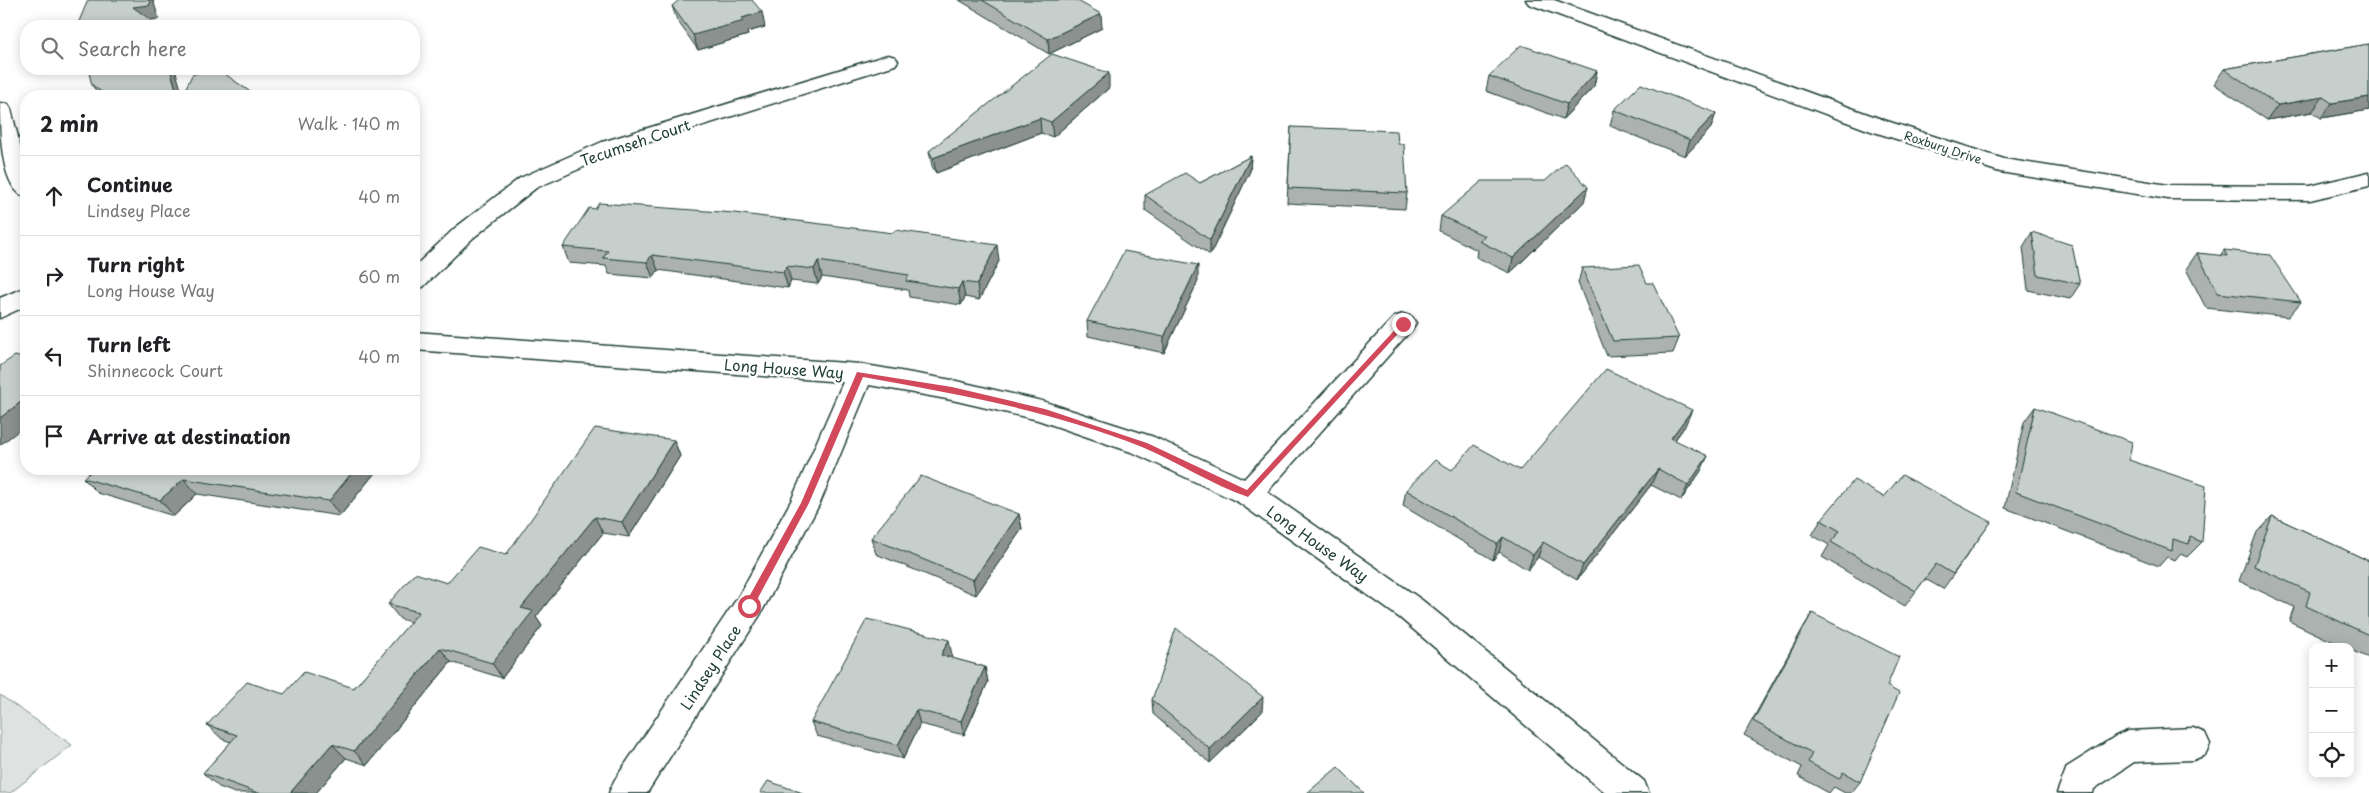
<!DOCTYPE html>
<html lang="en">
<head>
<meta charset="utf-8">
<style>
  body { margin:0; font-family:"Playpen Sans",sans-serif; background:#f6f6f6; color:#202124 }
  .controls { position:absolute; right:15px; bottom:15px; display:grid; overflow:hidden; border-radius:10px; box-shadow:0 2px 12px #0003 }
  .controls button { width:45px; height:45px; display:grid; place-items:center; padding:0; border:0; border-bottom:1px solid #e0e0e0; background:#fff; color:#202124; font:25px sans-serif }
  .stop { position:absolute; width:15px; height:15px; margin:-11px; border:4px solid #d1495b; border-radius:50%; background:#fff }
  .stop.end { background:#d1495b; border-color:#fff; box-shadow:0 1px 5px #0008 }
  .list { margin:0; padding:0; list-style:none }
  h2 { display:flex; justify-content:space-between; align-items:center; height:65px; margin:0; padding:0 20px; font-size:21px }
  h2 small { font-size:16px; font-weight:400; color:#757577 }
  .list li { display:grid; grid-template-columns:32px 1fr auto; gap:15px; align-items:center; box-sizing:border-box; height:80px; padding:0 20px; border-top:1px solid #e0e0e0 }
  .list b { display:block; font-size:19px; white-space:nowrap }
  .list p { margin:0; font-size:16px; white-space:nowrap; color:#757577 }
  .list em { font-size:16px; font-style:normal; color:#757577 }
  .icon { flex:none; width:28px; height:28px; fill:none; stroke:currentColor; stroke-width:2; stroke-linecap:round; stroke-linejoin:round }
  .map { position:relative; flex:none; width:2369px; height:793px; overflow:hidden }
  .search { position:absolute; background:#fff; box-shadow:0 2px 12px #0003; left:20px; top:20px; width:400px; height:55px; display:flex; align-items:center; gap:12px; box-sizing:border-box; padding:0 18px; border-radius:20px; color:#757577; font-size:19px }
  .panel { position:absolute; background:#fff; box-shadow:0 2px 12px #0003; left:20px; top:90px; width:400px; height:385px; border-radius:20px }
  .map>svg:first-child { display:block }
</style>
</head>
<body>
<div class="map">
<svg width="2369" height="793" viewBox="0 0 2369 793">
  <rect width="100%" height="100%" fill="#fff"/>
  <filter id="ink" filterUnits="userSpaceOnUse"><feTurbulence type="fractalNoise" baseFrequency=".02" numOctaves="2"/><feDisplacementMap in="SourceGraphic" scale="10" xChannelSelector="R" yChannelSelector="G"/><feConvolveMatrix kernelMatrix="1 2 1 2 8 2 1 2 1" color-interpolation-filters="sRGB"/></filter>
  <g filter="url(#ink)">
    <path fill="#dee3e2" stroke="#7e908b" d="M0,695L72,745L10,793H0Z"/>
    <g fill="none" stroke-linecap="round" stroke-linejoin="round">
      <g stroke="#1f3d34" stroke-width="3">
        <g id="minor">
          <path d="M1526,0H1554L1887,121L2004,159L2168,185L2310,186L2369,172V186L2310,200L2168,199L2000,172L1871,131L1529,4Z"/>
          <path d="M888,55L895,57L898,61L895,65L618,152L536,188L473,238L423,287L414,289V267L455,228L520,178L602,142Z"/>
          <path d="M0,103L8,104L11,109L26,169V197C0,190 0,129 0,103Z"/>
          <path d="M26,287V306L0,318V298Z"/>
          <path d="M1403,314L1412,317L1416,323L1412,329L1267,492L1422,600L1644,781L1649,793H1605L1400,618L1238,502L1134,453L1038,420L952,400L869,385L820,503L760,615L647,793H609L614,781L738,597L791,501L843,382L414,350V332L860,364L952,380L1042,401L1154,437L1244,479L1394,317Z"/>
          <path d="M2193,728L2205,733L2210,744L2205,755L2193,760L2134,762L2094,789L2093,793H2057L2067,767L2116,736L2128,731Z"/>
        </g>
      </g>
      <use href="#minor" fill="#fff" fill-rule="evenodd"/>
    </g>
    <g fill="#abb2af" stroke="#1f3d34">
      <path d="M959,0H1076L1102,28L1049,54Z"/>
      <path d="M672,6L765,27L747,32L748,35L698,50L677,20Z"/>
      <path d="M2369,44V110L2321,118L2312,112L2267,120L2214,84L2224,69Z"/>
      <path d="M1597,71L1594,86L1563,119L1486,91L1489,76Z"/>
      <path d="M92,85L183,94L256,96H100Z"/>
      <path d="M1109,88L1053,137L1041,133L936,173L932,166L929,151Z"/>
      <path d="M1614,110L1716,113L1711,128L1685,156L1610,126Z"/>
      <path d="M1291,127L1398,144L1407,193L1405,209L1287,203Z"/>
      <path d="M1251,156L1250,171L1210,255L1145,210V195L1200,183Z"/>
      <path d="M1584,202L1510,273L1476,257L1477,250L1439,231L1441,216Z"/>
      <path d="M2032,232L2080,284L2070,299L2028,290L2023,247Z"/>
      <path d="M893,233L999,261L979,300L965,297L961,305L909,297L908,290L822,277L818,284L791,281L788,288L658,270L653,278L609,274L606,266L569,263L563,247Z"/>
      <path d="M2224,250L2301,302L2288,317L2206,308L2186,269L2197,253L2220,256Z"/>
      <path d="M1582,268L1647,283L1679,338L1673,353L1607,356L1578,283Z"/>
      <path d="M1198,281L1164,353L1088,336L1087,321Z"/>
      <path d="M2035,407L2129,460L2202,542L2187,557L2180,554L2175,560L2167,557L2159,566L2005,508L2024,422Z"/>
      <path d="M1685,426L1675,440L1701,471L1681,500L1651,485L1577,580L1538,557L1528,570L1499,552L1493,560L1403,506L1406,490L1452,470H1520Z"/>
      <path d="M674,440L680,456L629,537L603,533L536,617L542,626L502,678L451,662L367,765L346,758L316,793H235L219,787L203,773L231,742L222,739L207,725L284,694L354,688L411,622L400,619L388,604L447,583L506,555Z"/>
      <path d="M378,469L340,516L197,494L174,516L98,493L83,478Z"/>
      <path d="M1884,497L1991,522L1943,589L1925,579L1905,606L1822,557L1829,545L1812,535L1821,520Z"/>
      <path d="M1019,514L1022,529L976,595L876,554L871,538Z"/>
      <path d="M2272,516L2369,561V658L2350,650V647H2344L2289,621L2294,607L2239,581L2257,532Z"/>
      <path d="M1812,613L1887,686L1860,782L1851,793H1845L1834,787L1829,793L1798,776L1802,767L1744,735L1803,628Z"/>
      <path d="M952,655L951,658L985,667L988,682L964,735L920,724L903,759L817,736L811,722Z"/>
      <path d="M1152,700L1262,712L1210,763L1153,714Z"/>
    </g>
    <g fill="#8b918f" stroke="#1f3d34">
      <path d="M149,0H153L159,19L142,21L133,7Z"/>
      <path d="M762,12L765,27L747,32L748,35L698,50L693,35L742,18Z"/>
      <path d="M1101,14L1102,28L1049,54L1048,39Z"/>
      <path d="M170,69H175L183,96H178Z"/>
      <path d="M1597,71L1594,86L1563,119L1567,104Z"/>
      <path d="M1109,73V88L1053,137L1051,122Z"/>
      <path d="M2323,97L2312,112L2267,120L2278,105Z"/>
      <path d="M2369,97V110L2321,118L2332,103Z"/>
      <path d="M1716,113L1711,128L1685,156L1690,140Z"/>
      <path d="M1040,118L1041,133L936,173L933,158Z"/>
      <path d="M1251,156L1250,171L1210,255V240Z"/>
      <path d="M1588,187L1584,202L1510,273L1513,258Z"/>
      <path d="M997,245L999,261L979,300L977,284Z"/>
      <path d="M652,255L658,270L653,278L647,262Z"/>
      <path d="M818,261L822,277L818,284L814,269Z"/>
      <path d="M1198,265V281L1164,353V337Z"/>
      <path d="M787,266L791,281L788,288L783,272Z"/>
      <path d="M962,282L965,297L961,305L958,289Z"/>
      <path d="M26,398V425L0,445V418Z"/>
      <path d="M1692,410L1685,426L1665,453L1671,438Z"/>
      <path d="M674,440L680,456L629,537L622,522Z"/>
      <path d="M1708,456L1701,471L1681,500L1688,485Z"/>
      <path d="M355,469H378L340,516L329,501Z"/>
      <path d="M1658,469L1651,485L1577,580L1583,565Z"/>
      <path d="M184,479L197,494L174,516L160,500Z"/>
      <path d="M1019,514L1022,529L976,595L973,580Z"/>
      <path d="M595,517L603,533L536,617L542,626L502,678L492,663L521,608Z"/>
      <path d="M1503,537L1499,552L1493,560L1497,544Z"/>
      <path d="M1543,542L1538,557L1528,570L1533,555Z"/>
      <path d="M949,640L952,655L945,670L941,655Z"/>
      <path d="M440,648L451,662L367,765L354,751Z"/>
      <path d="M985,667L988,682L964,735L961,721Z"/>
      <path d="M1263,697L1262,712L1210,763V749Z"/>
      <path d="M916,710L920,724L903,759L898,745Z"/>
      <path d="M332,744L346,758L316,793H290Z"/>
    </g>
    <g fill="#c7cfcc" stroke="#1f3d34">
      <path d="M88,0H149L150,5L133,7L156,24L157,26H77Z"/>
      <path d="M679,0H752L762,12L742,18L744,21L693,35L672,6Z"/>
      <path d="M982,0H1076L1101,14L1048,39Z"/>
      <path d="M2369,44V97L2332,103L2323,97L2278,105L2224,69Z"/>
      <path d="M1521,45L1597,71L1567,104L1489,76Z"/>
      <path d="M1052,54L1109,73L1051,122L1040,118L933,158L929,151Z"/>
      <path d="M88,69H170L178,96H107L92,85Z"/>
      <path d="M208,69H218L256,96H182L192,75Z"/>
      <path d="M1641,84L1716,113L1690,140L1614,110Z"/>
      <path d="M1291,127L1397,131L1398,144H1404L1407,193L1288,188Z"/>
      <path d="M1251,156L1210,240L1145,195L1185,173L1200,183Z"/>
      <path d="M1566,163L1588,187L1513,258L1479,241L1485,236L1441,216L1482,181H1545Z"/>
      <path d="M599,203L734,213L893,233L895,230L997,245L977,284L962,282L958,289L906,281L909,275L818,261L814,269L787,266L783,272L652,255L647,262L603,258L608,251L563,247L589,208L595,209Z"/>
      <path d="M2032,232L2072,245L2080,284L2038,275Z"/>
      <path d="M2224,250L2270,255L2301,302L2218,293L2197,253L2227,256Z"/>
      <path d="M1124,251L1198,265L1164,337L1087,321Z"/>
      <path d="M1639,265L1647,283H1653L1679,338L1613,341L1582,268Z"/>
      <path d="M15,356L26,359V398L0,418V366Z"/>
      <path d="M1606,369L1692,410L1671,438L1708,456L1688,485L1658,469L1583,565L1543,542L1533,555L1503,537L1497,544L1406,490L1435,460L1452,470L1474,445L1520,470Z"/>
      <path d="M2035,407L2132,442L2129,460L2206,486L2202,542L2190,537L2189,544L2173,539L2172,551L2016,492Z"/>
      <path d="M595,428L674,440L622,522L595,517L521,608L533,611L492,663L440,648L354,751L332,744L290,793H258L203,773L237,735L207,725L247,682L284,694L304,672L354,688L419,612L388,604L415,573L447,583L478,547L506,555Z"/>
      <path d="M94,469H355L329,501L184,479L160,500L83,478Z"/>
      <path d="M1902,475L1991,522L1953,574L1936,564L1916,591L1831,542L1840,531L1821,520L1854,480L1884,497Z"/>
      <path d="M921,476L1019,514L973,580L871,538Z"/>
      <path d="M2272,516L2369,561V635L2306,606L2310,592L2254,566Z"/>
      <path d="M1812,613L1899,657L1887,686L1899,693L1860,782L1843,772L1839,779L1808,762L1812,753L1753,721Z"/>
      <path d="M867,619L949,640L941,655L985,667L961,721L916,710L898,745L811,722Z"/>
      <path d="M1176,628L1263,697L1210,749L1152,700Z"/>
      <path d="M1338,767L1364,793H1307Z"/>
      <path d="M768,781L803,793H760Z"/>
    </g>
  </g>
  <path fill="#d1495b" d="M1403,321L1407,324L1406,325L1248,497C1212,485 1178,462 1142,447C1053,411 957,394 863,377L809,503L752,609L749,610L744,606L801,503L857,372L952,387L1045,409L1147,443L1247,490Z"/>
  <g text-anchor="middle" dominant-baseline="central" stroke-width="5" stroke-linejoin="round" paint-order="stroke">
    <g font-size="12" fill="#1f3d34" stroke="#fff">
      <text transform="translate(1943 147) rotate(18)">Roxbury Drive</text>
    </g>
    <g font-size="15" fill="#1f3d34" stroke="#fff">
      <text transform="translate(635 142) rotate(-19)">Tecumseh Court</text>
      <text transform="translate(784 368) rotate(4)">Long House Way</text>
      <text transform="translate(1318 543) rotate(35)">Long House Way</text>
      <text transform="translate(710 667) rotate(-57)">Lindsey Place</text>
    </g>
  </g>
</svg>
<div class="controls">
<button>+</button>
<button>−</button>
<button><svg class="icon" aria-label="locate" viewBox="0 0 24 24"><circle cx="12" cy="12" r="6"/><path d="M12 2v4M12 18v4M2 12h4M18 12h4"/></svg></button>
</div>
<div class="stop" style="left:749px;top:606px"></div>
<div class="stop end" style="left:1403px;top:324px"></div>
<div class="search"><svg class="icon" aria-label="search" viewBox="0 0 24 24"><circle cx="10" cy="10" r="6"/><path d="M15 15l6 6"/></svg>Search here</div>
<section class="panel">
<h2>2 min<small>Walk · 140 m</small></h2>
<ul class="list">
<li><svg class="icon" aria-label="ahead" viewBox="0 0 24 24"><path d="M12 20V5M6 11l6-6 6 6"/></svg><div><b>Continue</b><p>Lindsey Place</p></div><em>40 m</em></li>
<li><svg class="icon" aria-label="right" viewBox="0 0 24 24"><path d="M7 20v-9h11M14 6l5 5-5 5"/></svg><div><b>Turn right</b><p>Long House Way</p></div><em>60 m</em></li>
<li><svg class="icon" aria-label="left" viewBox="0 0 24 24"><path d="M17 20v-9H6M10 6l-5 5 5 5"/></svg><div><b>Turn left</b><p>Shinnecock Court</p></div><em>40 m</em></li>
<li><svg class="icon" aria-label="arrive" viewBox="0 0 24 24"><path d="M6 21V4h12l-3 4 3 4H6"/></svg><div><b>Arrive at destination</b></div></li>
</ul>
</section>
</div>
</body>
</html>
